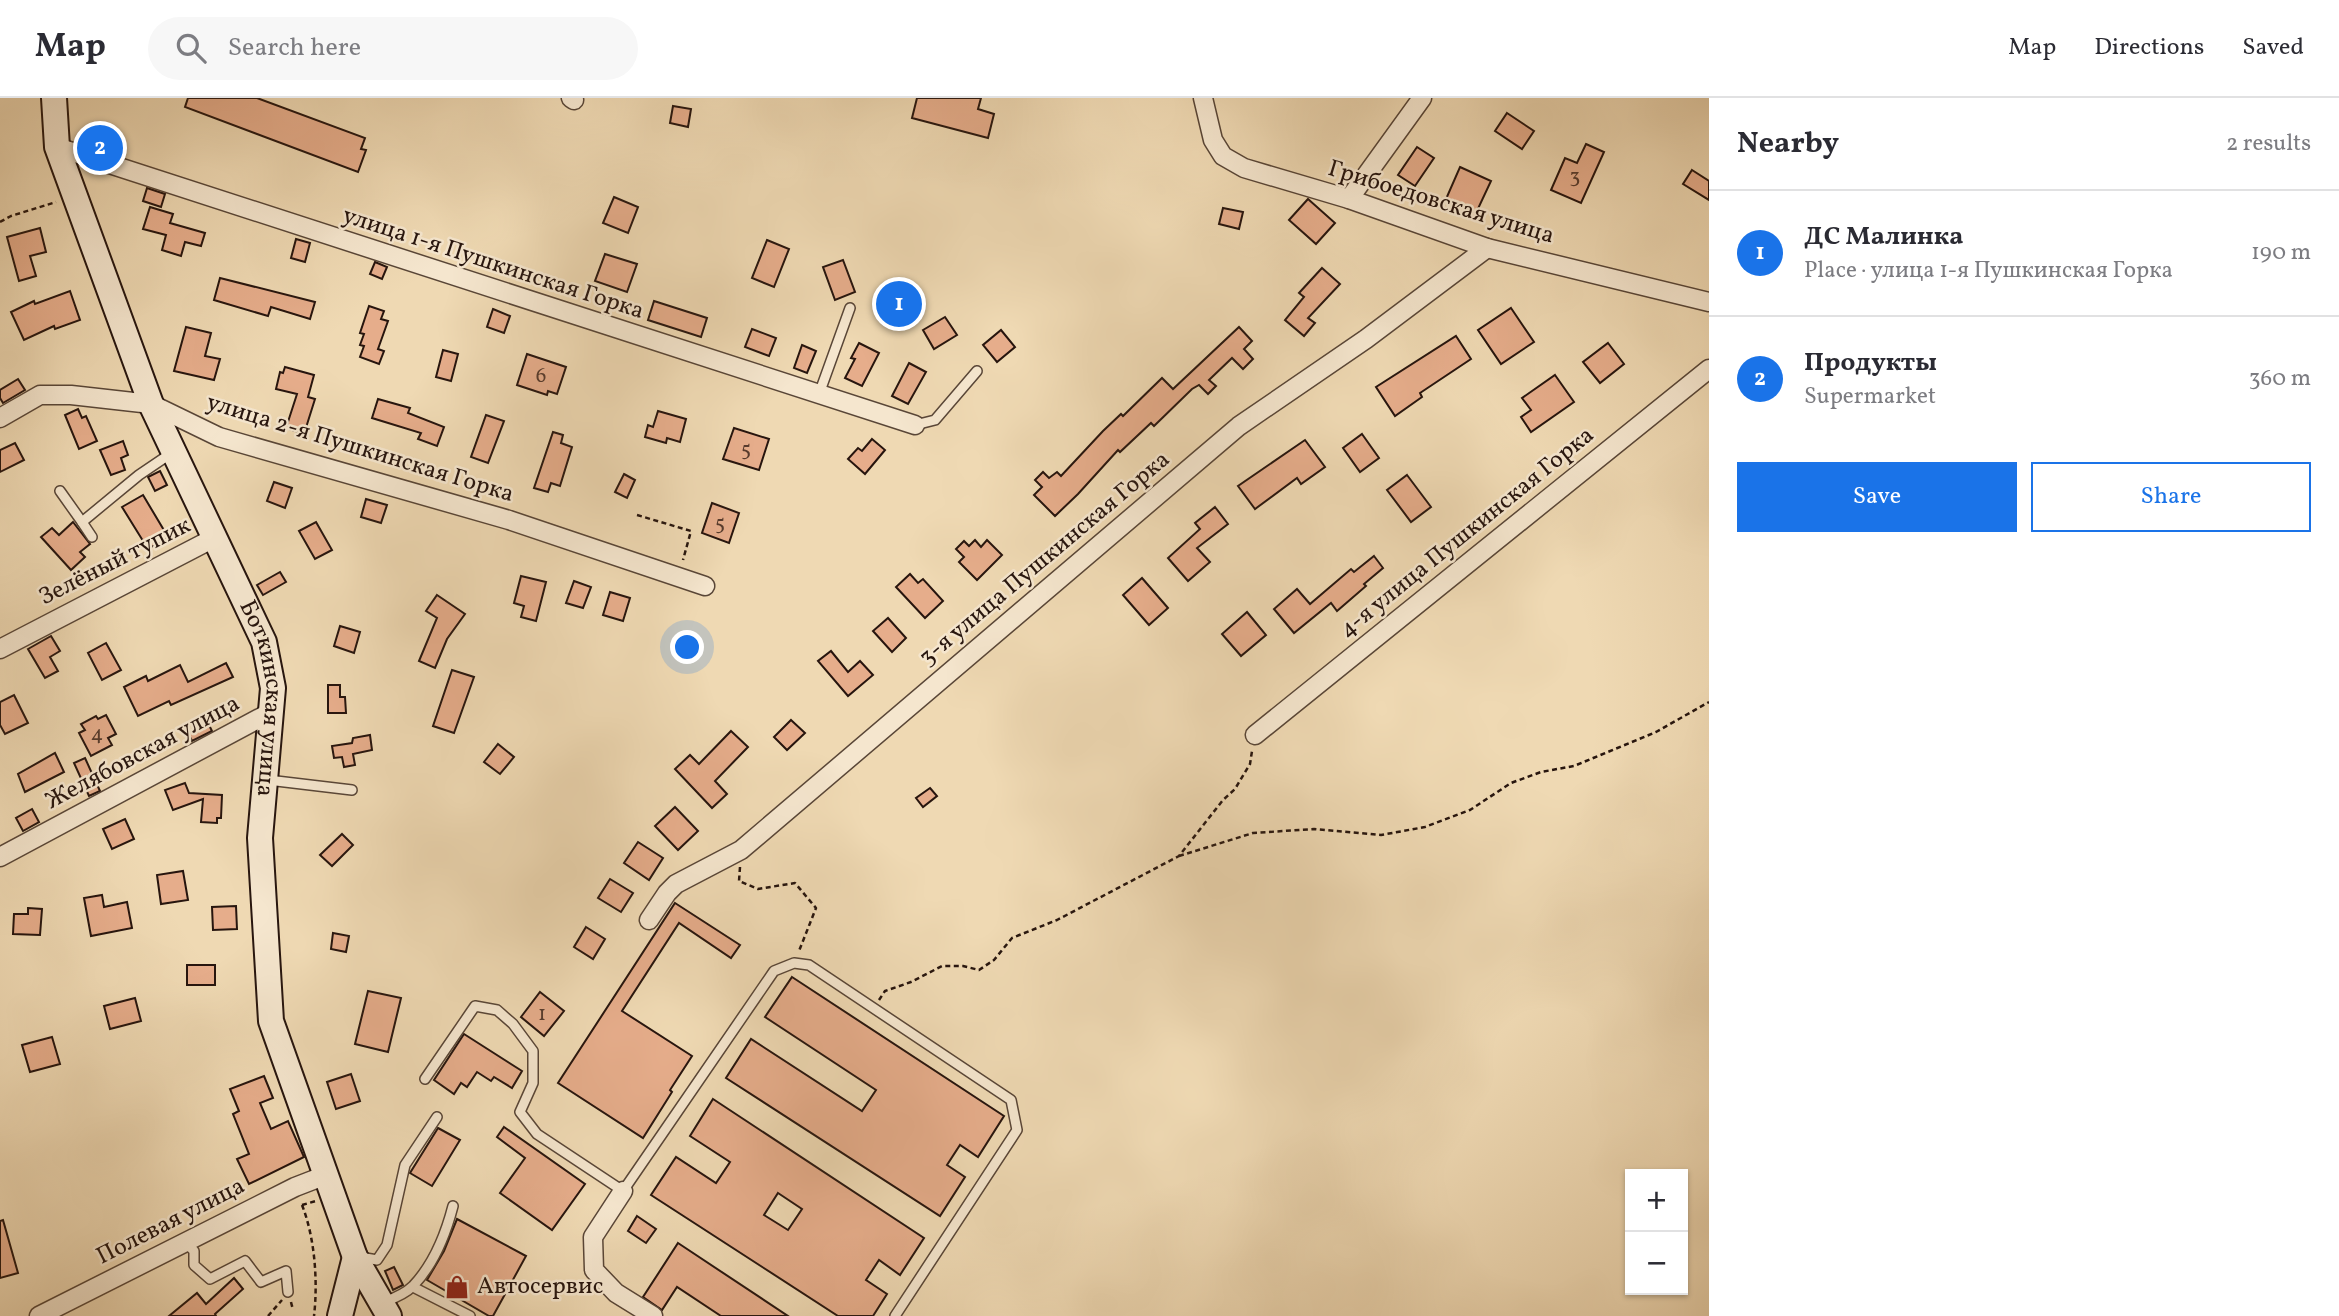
<!DOCTYPE html>
<html lang="en">
<head>
<meta charset="utf-8">
<style>
  body { margin:0; font-family:Vollkorn,serif; background:#f7f7f7; color:#2b2b33 }
  .controls { position:absolute; right:21px; bottom:21px; display:grid; overflow:hidden; border-radius:0px; box-shadow:0 2px 5px #0004 }
  .controls button { width:63px; height:63px; display:grid; place-items:center; padding:0; border:0; border-bottom:2px solid #e1e1e2; background:#fff; color:#2b2b33; font:35px sans-serif }
  .you { position:absolute; left:688px; top:550px; width:24px; height:24px; margin:-18px; border:5px solid #fff; border-radius:50%; background:#1a73e8; box-shadow:0 0 0 10px #1a73e833 }
  .badge { display:grid; place-items:center; width:46px; height:46px; border-radius:50%; background:#1a73e8; color:#fff; font-size:23px; font-weight:700 }
  .pin { position:absolute; translate:-50% -50%; border:4px solid #fff; box-shadow:0 2px 7px #0006 }
  .list { margin:0; padding:0; list-style:none }
  h2 { display:flex; justify-content:space-between; align-items:center; height:91px; margin:0; padding:0 28px; font-size:30px }
  h2 small { font-size:23px; font-weight:400; color:#7c7c81 }
  .list li { display:grid; grid-template-columns:46px 1fr auto; gap:21px; align-items:center; box-sizing:border-box; height:126px; padding:0 28px; border-top:2px solid #e1e1e2 }
  .list b { display:block; font-size:26px; white-space:nowrap }
  .list p { margin:0; font-size:23px; white-space:nowrap; color:#7c7c81 }
  .list em { font-size:23px; font-style:normal; color:#7c7c81 }
  .actions { display:flex; gap:14px; padding:21px 28px }
  .actions a { flex:1; padding:16px 0; border:2px solid #1a73e8; border-radius:0px; text-align:center; font-size:24px; color:#1a73e8 }
  .actions .main { background:#1a73e8; color:#fff }
  .icon { flex:none; width:38px; height:38px; fill:none; stroke:currentColor; stroke-width:2; stroke-linecap:round; stroke-linejoin:round }
  .map { position:relative; flex:none; width:1709px; height:1218px; overflow:hidden }
  header { display:flex; align-items:center; gap:42px; box-sizing:border-box; height:98px; padding:0 35px; background:#fff; border-bottom:2px solid #e1e1e2 }
  header strong { font-size:33px }
  nav { display:flex; gap:38px; margin-inline-start:auto; font-size:24px }
  .search { width:490px; height:63px; background:#f7f7f7; display:flex; align-items:center; gap:18px; box-sizing:border-box; padding:0 24px; border-radius:38px; color:#7c7c81; font-size:26px }
  main { display:flex }
  aside { flex:1; background:#fff }
  .map>svg:first-child { display:block }
</style>
</head>
<body>
<header>
<strong>Map</strong>
<div class="search"><svg class="icon" aria-label="search" viewBox="0 0 24 24"><circle cx="10" cy="10" r="6"/><path d="M15 15l6 6"/></svg>Search here</div>
<nav><a>Map</a><a>Directions</a><a>Saved</a></nav>
</header>
<main>
<div class="map">
<svg width="1709" height="1218" viewBox="0 0 1709 1218">
  <rect width="100%" height="100%" fill="#efd9b3"/>
  <filter id="stains"><feTurbulence type="fractalNoise" baseFrequency=".00286" numOctaves="4"/><feColorMatrix values="0 0 0 0 .2 0 0 0 0 .09 0 0 0 0 .02 0 0 0 .5 -.17"/></filter>
  <radialGradient id="worn" r=".72"><stop offset=".6" stop-color="#630" stop-opacity="0"/><stop offset="1" stop-color="#630" stop-opacity=".3"/></radialGradient>
  <g fill="#e6ad8b" stroke="#27150e" stroke-width="2" fill-rule="evenodd">
    <path d="M188,0H257L365,40L361,51L366,52L358,74L185,9Z"/>
    <path d="M917,0H981L978,11L994,16L988,40L912,20Z"/>
    <path d="M673,8L691,11L688,29L670,25Z"/>
    <path d="M1507,15L1534,33L1522,51L1495,33Z"/>
    <path d="M89,38L116,47L113,55L87,47Z"/>
    <path d="M1586,46L1604,54L1581,105L1551,92L1565,60L1577,65Z"/>
    <path d="M1417,49L1434,60L1415,88L1398,77Z"/>
    <path d="M1460,69L1491,83L1476,115L1446,101Z"/>
    <path d="M1692,72L1709,83V102L1683,86Z"/>
    <path d="M147,90L165,96L161,109L143,103Z"/>
    <path d="M614,99L638,109L628,135L603,125Z"/>
    <path d="M1308,101L1335,125L1316,146L1289,122Z"/>
    <path d="M150,109L173,116L170,125L205,135L201,148L185,144L181,158L162,152L166,137L143,131Z"/>
    <path d="M1223,110L1243,114L1239,131L1219,126Z"/>
    <path d="M40,130L46,154L30,158L36,178L19,183L7,139Z"/>
    <path d="M296,141L310,145L305,164L291,160Z"/>
    <path d="M767,142L789,151L774,189L752,180Z"/>
    <path d="M605,156L637,166L627,194L595,183Z"/>
    <path d="M843,162L855,194L835,202L823,169Z"/>
    <path d="M375,164L387,169L382,181L370,176Z"/>
    <path d="M1322,170L1340,186L1308,220L1315,225L1304,238L1285,222L1304,199L1299,195Z"/>
    <path d="M220,180L315,204L310,221L271,209L268,218L214,202Z"/>
    <path d="M909,184L922,201L888,227L875,211Z"/>
    <path d="M70,193L80,222L55,231L54,228L24,242L11,214L34,203L35,206Z"/>
    <path d="M654,203L707,220L701,239L648,222Z"/>
    <path d="M369,208L384,213L381,221L388,223L378,251L384,253L379,266L360,259L364,248L360,247L364,236L360,235Z"/>
    <path d="M1511,210L1534,244L1501,266L1478,232Z"/>
    <path d="M493,211L510,218L504,235L487,229Z"/>
    <path d="M945,219L957,237L934,251L923,232Z"/>
    <path d="M186,229L211,235L205,258L220,261L214,282L174,273Z"/>
    <path d="M1239,229L1252,243L1244,251L1253,261L1243,271L1232,260L1209,282L1216,288L1208,296L1199,287L1192,291L1154,328L1151,325L1120,354L1118,352L1078,396L1055,418L1034,397L1042,389L1035,382L1043,374L1049,380L1057,374L1061,378L1103,333L1121,316L1123,318L1162,280L1173,291Z"/>
    <path d="M752,231L776,240L769,258L745,249Z"/>
    <path d="M1001,232L1015,249L997,264L983,247Z"/>
    <path d="M1456,238L1471,261L1420,295L1422,299L1395,318L1376,289Z"/>
    <path d="M859,245L879,255L862,288L845,280L855,261L851,260Z"/>
    <path d="M1608,245L1624,266L1600,285L1583,264Z"/>
    <path d="M802,247L816,253L807,275L794,270Z"/>
    <path d="M443,252L458,256L451,283L436,279Z"/>
    <path d="M527,256L566,269L557,296L548,293L547,297L517,287Z"/>
    <path d="M909,265L926,274L908,306L892,298Z"/>
    <path d="M285,269L314,277L308,299L315,301L304,336L286,330L297,296L276,291L280,274L283,275Z"/>
    <path d="M1555,277L1574,304L1531,334L1521,319L1531,312L1522,300Z"/>
    <path d="M18,281L25,292L3,305L0,300V292Z"/>
    <path d="M378,301L410,310L408,315L444,329L437,348L418,341L421,335L372,320Z"/>
    <path d="M78,311L82,320L86,318L97,343L79,351L65,317Z"/>
    <path d="M658,313L686,321L680,344L667,340L666,345L645,339L648,327L653,329Z"/>
    <path d="M486,317L504,323L488,365L471,359Z"/>
    <path d="M734,330L769,341L759,372L723,361Z"/>
    <path d="M553,334L563,337L561,345L572,349L560,388L551,385L548,394L534,390Z"/>
    <path d="M1362,336L1379,360L1360,374L1343,350Z"/>
    <path d="M872,341L885,352L865,376L848,361L858,350L862,353Z"/>
    <path d="M1305,342L1325,369L1301,386L1297,380L1255,411L1238,388Z"/>
    <path d="M123,343L128,357L121,360L125,372L111,377L100,352Z"/>
    <path d="M15,345L24,362L0,374V352Z"/>
    <path d="M160,373L167,387L155,393L148,379Z"/>
    <path d="M624,376L635,382L627,400L615,394Z"/>
    <path d="M1407,377L1431,409L1411,424L1387,392Z"/>
    <path d="M274,384L292,390L285,410L267,403Z"/>
    <path d="M143,397L168,439L148,451L122,409Z"/>
    <path d="M366,401L387,407L381,425L361,419Z"/>
    <path d="M712,405L739,415L729,445L702,435Z"/>
    <path d="M1215,409L1228,426L1197,450L1210,464L1188,483L1168,460L1200,431L1195,425Z"/>
    <path d="M73,424L90,446L80,454L85,459L71,472L41,439L52,430L59,437Z"/>
    <path d="M316,424L332,452L315,461L299,433Z"/>
    <path d="M975,442L981,449L987,442L1002,457L977,482L959,464L964,459L956,451L964,443L969,448Z"/>
    <path d="M1374,458L1383,470L1364,486L1366,488L1337,513L1331,505L1294,535L1274,511L1297,491L1310,506L1351,471L1354,474Z"/>
    <path d="M280,474L286,484L263,497L257,487Z"/>
    <path d="M910,476L918,485L923,481L943,503L925,520L896,489Z"/>
    <path d="M521,478L546,484L536,523L521,519L524,508L514,505Z"/>
    <path d="M1142,480L1168,510L1149,527L1123,497Z"/>
    <path d="M574,483L591,489L583,510L566,505Z"/>
    <path d="M610,494L630,500L623,523L603,517Z"/>
    <path d="M437,497L465,516L447,541L435,570L419,563L437,520L426,513Z"/>
    <path d="M1247,514L1266,537L1241,558L1222,536Z"/>
    <path d="M888,520L906,540L892,554L873,533Z"/>
    <path d="M340,528L360,534L354,555L334,548Z"/>
    <path d="M51,538L60,553L50,559L58,573L45,580L28,551Z"/>
    <path d="M106,545L121,572L102,582L88,555Z"/>
    <path d="M831,553L848,574L860,563L873,577L848,598L818,563Z"/>
    <path d="M226,565L233,579L171,607L169,603L138,618L124,589L146,578L148,583L180,567L188,584Z"/>
    <path d="M452,572L474,579L454,635L433,628Z"/>
    <path d="M328,587H340V599H345L346,615H328Z"/>
    <path d="M14,597L28,625L5,636L0,627V604Z"/>
    <path d="M106,617L116,636L108,640L112,647L91,658L79,635L85,632L81,626L96,618L98,621Z"/>
    <path d="M791,622L805,635L787,652L774,639Z"/>
    <path d="M208,625L212,633L192,643L188,635Z"/>
    <path d="M731,633L748,649L715,683L727,696L712,710L675,671L690,657L699,666Z"/>
    <path d="M370,637L372,652L353,656L355,667L344,669L342,659L334,660L332,648L352,645L353,640Z"/>
    <path d="M498,646L514,659L500,676L484,664Z"/>
    <path d="M55,655L64,674L25,694L18,676Z"/>
    <path d="M85,660L100,693L89,698L74,665Z"/>
    <path d="M185,685L189,695L222,697L221,720H217V725L201,724L203,701L173,712L165,692Z"/>
    <path d="M930,690L937,698L923,709L916,700Z"/>
    <path d="M675,709L698,733L678,752L655,728Z"/>
    <path d="M32,711L39,724L23,733L16,720Z"/>
    <path d="M125,721L134,741L112,751L103,731Z"/>
    <path d="M342,736L353,747L332,768L320,757Z"/>
    <path d="M638,744L663,760L649,782L624,765Z"/>
    <path d="M183,773L188,802L161,806L157,777Z"/>
    <path d="M610,781L633,795L621,814L598,800Z"/>
    <path d="M102,797L104,809L127,804L132,830L91,838L84,800Z"/>
    <path d="M675,805L740,847L731,860L679,825L622,913L692,958L670,992L672,994L643,1040L558,985Z"/>
    <path d="M236,808L237,831L213,832L212,809Z"/>
    <path d="M28,810L42,811L40,837L13,836L14,816H28Z"/>
    <path d="M586,829L605,841L593,861L574,849Z"/>
    <path d="M333,835L349,838L346,854L331,851Z"/>
    <rect x="187" y="867" width="28" height="20"/>
    <path d="M792,879L1004,1018L978,1059L960,1047L947,1067L965,1079L940,1118L726,980L751,941L862,1013L876,992L765,919Z"/>
    <path d="M368,893L401,900L388,954L355,946Z"/>
    <path d="M540,894L564,913L544,938L521,919Z"/>
    <path d="M135,900L141,923L110,931L104,908Z"/>
    <path d="M464,936L522,973L512,990L494,979L491,983L477,974L467,989L461,985L454,996L434,982Z"/>
    <path d="M52,939L60,966L30,974L22,947Z"/>
    <path d="M351,976L360,1003L336,1011L327,984Z"/>
    <path d="M264,978L273,1000L260,1005L271,1031L288,1023L304,1059L249,1086L237,1061L249,1056L233,1016L239,1013L230,991Z"/>
    <path d="M713,1001L924,1140L900,1177L879,1162L866,1182L887,1196L873,1218H838L651,1097L676,1059L716,1085L730,1064L690,1038ZM778,1095L802,1111L788,1132L764,1117Z"/>
    <path d="M504,1029L585,1086L552,1132L500,1095L525,1060L497,1039Z"/>
    <path d="M438,1030L460,1042L432,1088L410,1075Z"/>
    <path d="M637,1118L656,1131L646,1145L628,1133Z"/>
    <path d="M457,1121L526,1158L493,1218H489L427,1182L444,1153Z"/>
    <path d="M3,1122L18,1175L0,1180V1123Z"/>
    <path d="M678,1145L788,1218H721L677,1189L662,1212L643,1199Z"/>
    <path d="M394,1169L403,1187L393,1192L385,1173Z"/>
    <path d="M234,1180L243,1191L215,1216L216,1218H169L197,1195L206,1206Z"/>
  </g>
  <g fill="none" stroke-linecap="round" stroke-linejoin="round">
    <g stroke="#594637" stroke-width="12">
      <g id="lane">
        <path d="M819,296L850,210"/>
        <path d="M915,327L935,322L977,273"/>
        <path d="M60,393L82,424L139,377L173,354"/>
        <path d="M82,424L92,439"/>
        <path d="M268,682L352,692"/>
        <path d="M425,981L475,908L497,912L513,926L533,953V985L520,1014L537,1036L623,1093L774,873L794,865L809,867L1011,1002L1017,1032L895,1218"/>
        <path d="M185,1144L194,1153V1167L210,1181L245,1163L261,1184L286,1173L288,1194"/>
        <path d="M360,1159L377,1162L387,1147L405,1067L437,1019"/>
        <path d="M413,1189L470,1218"/>
        <path d="M384,1204C395,1200 405,1196 413,1188C433,1167 446,1135 453,1108"/>
      </g>
    </g>
    <g stroke="#594637" stroke-width="21">
      <g id="street">
        <path d="M571,0L574,2"/>
        <path d="M1203,0L1213,42L1223,58L1244,70L1349,101L1487,150L1709,204"/>
        <path d="M57,49L915,327"/>
        <path d="M1349,101L1422,0"/>
        <path d="M0,320L40,297H71L151,306L219,339L509,422L705,488"/>
        <path d="M0,551L214,440"/>
        <path d="M1255,637L1709,271"/>
        <path d="M0,759L271,614"/>
        <path d="M649,822L667,795L676,786L741,752L1239,328L1366,241L1487,150"/>
        <path d="M623,1093L593,1139L594,1172L616,1195L653,1218"/>
        <path d="M39,1218L295,1089L326,1077"/>
      </g>
    </g>
    <g stroke="#27150e" stroke-width="28">
      <g id="secondary">
        <path id="s1" d="M54,0L57,49L151,306L264,544L273,590L260,740L271,923L355,1159L389,1218"/>
        <path d="M340,1218L355,1159"/>
      </g>
    </g>
    <g stroke="#27150e" stroke-width="2.5" stroke-dasharray="5 3.5" stroke-linecap="butt">
      <path d="M0,124L11,118L56,104"/>
      <path d="M637,417L691,433L683,462"/>
      <path d="M1179,758L1253,735L1314,731L1381,737L1425,729L1470,712L1511,685L1541,674L1574,668L1656,634L1709,604"/>
      <path d="M740,769L739,783L758,791L795,785L816,810L799,853"/>
      <path d="M879,902L885,893L911,884L942,868H963L979,872L994,862L1012,840L1057,822L1179,758L1223,702L1235,691L1250,666L1252,653"/>
      <path d="M302,1107L316,1103"/>
      <path d="M302,1107C315,1140 318,1184 314,1218"/>
      <path d="M291,1204L293,1212"/>
      <path d="M268,1218L282,1202"/>
    </g>
    <use href="#lane" stroke="#f5e6ce" stroke-width="9"/>
    <use href="#street" stroke="#f5e6ce" stroke-width="18"/>
    <use href="#secondary" stroke="#f5e6ce" stroke-width="24"/>
  </g>
  <defs>
    <g id="shop-bare" transform="scale(1.89)"><path d="M-5-2.5h2.3a2.7 3.5 0 0 1 5.4 0H5L5.5 6h-11ZM-1.5-2.5h3a1.5 2.3 0 0 0-3 0Z" fill="#8f2418" stroke="#f5e6ce" stroke-width="2.5" paint-order="stroke"/></g>
  </defs>
  <g fill-rule="evenodd">
    <use href="#shop-bare" x="457" y="1189"/>
  </g>
  <g text-anchor="middle" dominant-baseline="central" stroke-width="5" stroke-linejoin="round" paint-order="stroke">
    <g font-size="21" fill="#573b2d">
      <text x="1575" y="78">3</text>
      <text x="541" y="278">6</text>
      <text x="746" y="351">5</text>
      <text x="720" y="425">5</text>
      <text x="97" y="636">4</text>
      <text x="542" y="916">1</text>
    </g>
    <g font-size="24" fill="#27150e" stroke="#f5e6ce">
      <text transform="translate(1441 105) rotate(17)">Грибоедовская улица</text>
      <text transform="translate(493 166) rotate(18)">улица 1-я Пушкинская Горка</text>
      <text transform="translate(360 351) rotate(17)">улица 2-я Пушкинская Горка</text>
      <text transform="translate(1467 435) rotate(-39)">4-я улица Пушкинская Горка</text>
      <text transform="translate(1045 461) rotate(-40)">3-я улица Пушкинская Горка</text>
      <text transform="translate(115 464) rotate(-27)">Зелёный тупик</text>
      <text stroke="none"><textPath href="#s1" startOffset="642">Боткинская улица</textPath></text>
      <text transform="translate(143 655) rotate(-28)">Желябовская улица</text>
      <text transform="translate(171 1124) rotate(-27)">Полевая улица</text>
    </g>
    <g font-size="24" fill="#27150e" stroke="#f5e6ce" text-anchor="start">
      <text x="477" y="1189">Автосервис</text>
    </g>
  </g>
  <rect width="100%" height="100%" filter="url(#stains)"/>
  <rect width="100%" height="100%" fill="url(#worn)"/>
</svg>
<div class="controls">
<button>+</button>
<button>−</button>
</div>
<div class="you"></div>
<div class="pin badge" style="left:899px;top:206px">1</div>
<div class="pin badge" style="left:100px;top:50px">2</div>
</div>
<aside>
<h2>Nearby<small>2 results</small></h2>
<ul class="list">
<li><span class="badge">1</span><div><b>ДС Малинка</b><p>Place · улица 1-я Пушкинская Горка</p></div><em>190 m</em></li>
<li><span class="badge">2</span><div><b>Продукты</b><p>Supermarket</p></div><em>360 m</em></li>
</ul>
<div class="actions"><a class="main">Save</a><a>Share</a></div>
</aside>
</main>
</body>
</html>
